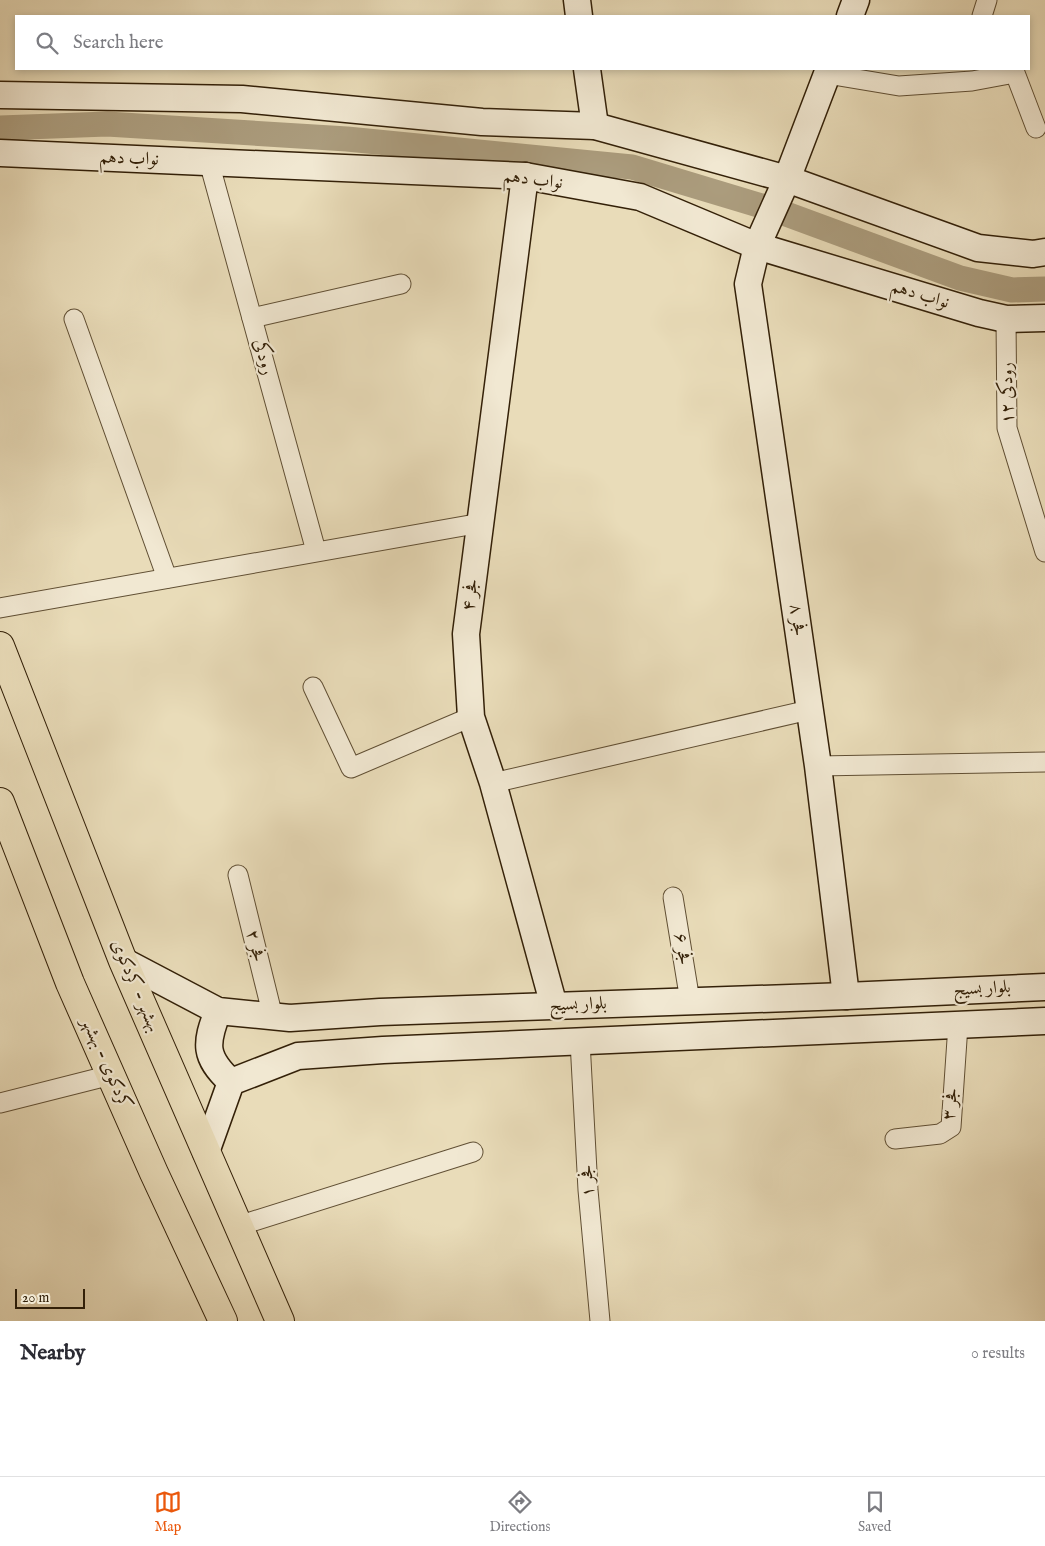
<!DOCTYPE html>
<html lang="en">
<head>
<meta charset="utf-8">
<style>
  body { margin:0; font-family:"IM FELL English",Amiri,serif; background:#f7f7f7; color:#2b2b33 }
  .scale { position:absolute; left:15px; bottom:12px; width:70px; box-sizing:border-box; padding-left:5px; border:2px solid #332008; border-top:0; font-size:14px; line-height:18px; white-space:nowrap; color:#332008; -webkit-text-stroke:4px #f1e8d2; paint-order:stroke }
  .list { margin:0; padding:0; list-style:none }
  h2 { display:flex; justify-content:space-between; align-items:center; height:65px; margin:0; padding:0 20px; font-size:21px }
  h2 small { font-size:16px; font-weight:400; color:#7c7c81 }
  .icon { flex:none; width:28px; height:28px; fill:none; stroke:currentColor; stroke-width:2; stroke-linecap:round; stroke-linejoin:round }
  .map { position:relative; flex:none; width:1045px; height:1321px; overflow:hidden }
  .search { position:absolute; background:#fff; box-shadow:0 2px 8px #0003; left:15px; right:15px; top:15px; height:55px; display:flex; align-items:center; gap:12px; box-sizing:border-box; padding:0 18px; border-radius:0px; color:#7c7c81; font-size:19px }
  .sheet { height:155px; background:#fff }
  nav { display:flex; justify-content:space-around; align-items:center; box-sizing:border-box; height:70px; border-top:1px solid #e1e1e2; background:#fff; font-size:14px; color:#7c7c81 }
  nav a { display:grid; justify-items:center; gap:2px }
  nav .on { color:#ea580c }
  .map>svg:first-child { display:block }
</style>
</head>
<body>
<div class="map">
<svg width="1045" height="1321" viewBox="0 0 1045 1321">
  <rect width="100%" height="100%" fill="#e9dcb9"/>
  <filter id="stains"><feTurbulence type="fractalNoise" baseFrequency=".004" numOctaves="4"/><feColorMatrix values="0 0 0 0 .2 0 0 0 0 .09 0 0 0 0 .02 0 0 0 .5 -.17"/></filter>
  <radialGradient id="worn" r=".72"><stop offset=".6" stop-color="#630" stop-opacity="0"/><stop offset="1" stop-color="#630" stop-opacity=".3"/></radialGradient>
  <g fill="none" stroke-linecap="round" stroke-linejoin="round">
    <path stroke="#ab9c7d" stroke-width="25" d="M0,128L107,124L347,139L632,167L778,211L960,278L1012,290L1045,289"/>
    <g stroke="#604f34" stroke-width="21">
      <g id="street">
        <path d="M982,16L987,0"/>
        <path d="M827,74L899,86L972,81L1015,73L1036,128"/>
        <path d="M209,162L316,551"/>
        <path d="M252,318L401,284"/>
        <path d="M74,319L167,578"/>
        <path d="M1006,319L1007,428L1045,552"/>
        <path d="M0,608L481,523"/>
        <path d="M313,687L351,768L471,717"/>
        <path d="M818,766L1045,762"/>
        <path d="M493,783L809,710"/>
        <path d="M238,875L273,1017"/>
        <path d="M673,897L690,1001"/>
        <path d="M580,1041L588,1190L600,1321"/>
        <path d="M0,1103L111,1075"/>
        <path d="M895,1139L940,1134L951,1127L958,1025"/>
        <path d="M238,1226L473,1152"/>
      </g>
    </g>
    <g stroke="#332008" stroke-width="29">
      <g id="secondary">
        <path d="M577,0L579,16"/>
        <path d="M850,16L856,0"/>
        <path d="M587,69L595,126"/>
        <path d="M829,69L787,179L757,246L748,284L818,766L846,996"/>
        <path d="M0,95L242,99L482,122L595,126L787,179L978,248L1033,254L1045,252"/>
        <path d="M0,153L525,176L640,197L757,246L979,313L1006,319L1045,318"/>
        <path d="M525,176L466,634L471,717L493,783L554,1006"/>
        <path d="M123,961L218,1011L290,1018L380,1012L846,996L1045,987"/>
        <path d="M218,1011C205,1044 204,1057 231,1082"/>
        <path d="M206,1152L231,1082L298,1056L383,1050L1045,1021"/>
      </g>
    </g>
    <g stroke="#332008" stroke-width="30">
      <g id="highway">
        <path d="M0,646L123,961L280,1321"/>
        <path d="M0,802L70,983L154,1173L223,1321"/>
      </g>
    </g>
    <use href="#street" stroke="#f1e8d2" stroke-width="19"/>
    <use href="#secondary" stroke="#f1e8d2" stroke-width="26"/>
    <use href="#highway" stroke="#e9dcb9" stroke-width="28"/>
  </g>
  <g text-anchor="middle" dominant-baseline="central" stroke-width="4.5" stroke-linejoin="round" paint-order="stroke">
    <g font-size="18" fill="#332008" stroke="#f1e8d2">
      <text transform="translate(129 159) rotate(2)">نواب دهم</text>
      <text transform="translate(533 180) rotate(7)">نواب دهم</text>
      <text transform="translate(920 295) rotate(17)">نواب دهم</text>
      <text transform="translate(263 357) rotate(75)">رودکی</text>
      <text transform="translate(1008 393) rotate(-91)">رودکی ۱۲</text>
      <text transform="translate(471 595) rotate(-82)">فجر ۴</text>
      <text transform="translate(797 620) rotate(82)">فجر ۸</text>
      <text transform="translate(255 946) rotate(76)">فجر ۲</text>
      <text transform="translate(682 949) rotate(81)">فجر ۶</text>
      <text transform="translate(135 986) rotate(67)">بهشهر - کردکوی</text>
      <text transform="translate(982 989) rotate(-3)">بلوار بسیج</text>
      <text transform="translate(578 1005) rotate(-2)">بلوار بسیج</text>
      <text transform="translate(106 1064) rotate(66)">کردکوی - بهشهر</text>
      <text transform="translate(951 1104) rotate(-83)">فجر ۳</text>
      <text transform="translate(588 1181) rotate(-94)">فجر ۱</text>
    </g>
  </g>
  <rect width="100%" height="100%" filter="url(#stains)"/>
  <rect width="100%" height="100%" fill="url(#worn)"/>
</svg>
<div class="scale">20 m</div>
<div class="search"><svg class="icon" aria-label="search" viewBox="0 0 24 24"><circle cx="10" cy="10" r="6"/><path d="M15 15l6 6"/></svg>Search here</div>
</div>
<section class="sheet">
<h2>Nearby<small>0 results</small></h2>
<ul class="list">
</ul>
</section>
<nav>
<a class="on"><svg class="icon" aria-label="map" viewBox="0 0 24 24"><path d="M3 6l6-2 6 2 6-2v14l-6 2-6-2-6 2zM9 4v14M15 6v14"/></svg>Map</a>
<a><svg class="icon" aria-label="directions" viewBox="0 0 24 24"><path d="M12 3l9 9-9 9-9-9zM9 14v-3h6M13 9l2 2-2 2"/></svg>Directions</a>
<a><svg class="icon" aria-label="saved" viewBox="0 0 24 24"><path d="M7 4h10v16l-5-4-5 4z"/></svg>Saved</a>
</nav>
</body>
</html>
